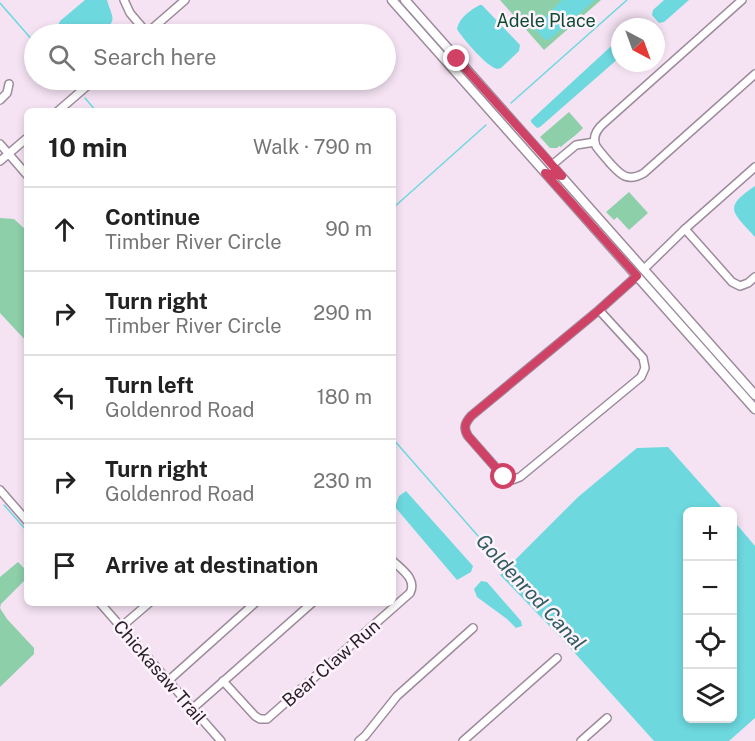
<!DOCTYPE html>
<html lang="en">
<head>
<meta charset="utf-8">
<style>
  body { margin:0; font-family:"Public Sans",sans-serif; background:#f2f2f2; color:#222 }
  .controls { position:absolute; right:18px; bottom:18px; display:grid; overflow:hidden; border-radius:9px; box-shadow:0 3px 9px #0003 }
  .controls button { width:54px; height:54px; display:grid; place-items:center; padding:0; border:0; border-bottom:2px solid #e0e0e0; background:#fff; color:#222; font:30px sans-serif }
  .compass { position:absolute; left:611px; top:18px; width:54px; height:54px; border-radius:50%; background:#fff; box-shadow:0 3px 9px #0003; rotate:139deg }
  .stop { position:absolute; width:18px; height:18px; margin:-14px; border:4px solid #d04166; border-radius:50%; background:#fff }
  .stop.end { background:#d04166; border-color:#fff; box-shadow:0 2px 6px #0008 }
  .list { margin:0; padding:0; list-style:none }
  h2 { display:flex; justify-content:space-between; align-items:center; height:78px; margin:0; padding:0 24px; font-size:26px }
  h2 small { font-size:20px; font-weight:400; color:#767676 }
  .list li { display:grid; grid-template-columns:39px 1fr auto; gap:18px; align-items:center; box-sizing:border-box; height:84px; padding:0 24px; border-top:2px solid #e0e0e0 }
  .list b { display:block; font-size:22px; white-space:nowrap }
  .list p { margin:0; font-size:20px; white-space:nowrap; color:#767676 }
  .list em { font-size:20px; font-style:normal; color:#767676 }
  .icon { flex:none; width:33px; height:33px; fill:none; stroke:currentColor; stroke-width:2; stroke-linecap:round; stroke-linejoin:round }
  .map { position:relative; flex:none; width:755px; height:741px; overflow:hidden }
  .search { position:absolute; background:#fff; box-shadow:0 3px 9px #0003; left:24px; top:24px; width:372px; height:66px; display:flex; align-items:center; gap:15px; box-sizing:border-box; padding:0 21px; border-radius:33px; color:#767676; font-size:22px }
  .panel { position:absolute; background:#fff; box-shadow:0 3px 9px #0003; left:24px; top:108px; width:372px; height:498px; border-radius:9px }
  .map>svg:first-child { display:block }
</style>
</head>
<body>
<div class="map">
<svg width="755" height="741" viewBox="0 0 755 741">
  <rect width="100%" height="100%" fill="#f5e3f4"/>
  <g fill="#8ccfa9">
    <path d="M500,0H601L544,50Z"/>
    <path d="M569,112L583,128C576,136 568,140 561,147L559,146L557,148H550L540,137Z"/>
    <path d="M629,192L648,213L629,230L617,217L614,220L606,212Z"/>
    <path d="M0,218L14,219L27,231V342L0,313Z"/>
    <path d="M18,562L27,571V578L1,604L0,608L7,619L34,648V654L0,687V577Z"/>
  </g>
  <g fill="#6dd9df">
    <path d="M85,0H107C113,20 118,20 100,34H60L57,28L60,21Z"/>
    <path d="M562,0H595L550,39L545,40L534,28Z"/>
    <path d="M664,0H689L664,22L659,23L652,15L653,10Z"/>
    <path d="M480,5H482L520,45L519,51L501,68L497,69C487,67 462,38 457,29C459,18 470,10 480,5Z"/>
    <path d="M620,38V57L540,127L537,128L531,122V120Z"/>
    <path d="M755,186V237C733,212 722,208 755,186Z"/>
    <path d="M668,447L725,511L688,512V718H732L733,520L755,546V718L729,741H654L563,640L500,575L578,497L637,448Z"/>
    <path d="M406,491L473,566L471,572L457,580L395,507L399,496Z"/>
    <path d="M481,581L487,582L521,621L522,626L516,628L507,619L477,597L474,589Z"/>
  </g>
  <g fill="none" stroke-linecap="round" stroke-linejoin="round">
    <g stroke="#6dd9df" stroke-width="1.5">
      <path d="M0,3L34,42"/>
      <path d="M68,80L73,85"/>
      <path d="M85,98L96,111"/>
      <path d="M511,103L627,0"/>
      <path d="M393,208L486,125"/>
      <path d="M393,439L507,569"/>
      <path d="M4,505L27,531"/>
    </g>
    <g stroke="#9c8b9b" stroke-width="10">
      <g id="minor">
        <path d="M124,0L130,13L147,33"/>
        <path d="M742,0L604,123C597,129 592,137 596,146C600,152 605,157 609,162C620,174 627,183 644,173L755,74"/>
        <path d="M146,34L185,0"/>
        <path d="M0,100L7,93L9,84"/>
        <path d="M58,111L94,80"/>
        <path d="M0,144L27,175"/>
        <path d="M0,161L27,138"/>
        <path d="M552,165L576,145L595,142"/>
        <path d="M685,229L732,282L740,286L748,283L755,277"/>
        <path d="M644,269L685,229L755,167"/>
        <path d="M599,310L643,358L645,368L641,377L520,477L512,480L504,477L468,436C463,428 465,423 471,416L599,310L637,276"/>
        <path d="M0,490L27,521"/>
        <path d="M100,603L221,741"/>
        <path d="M121,627L149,603"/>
        <path d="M168,681L255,603"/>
        <path d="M223,681L255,716L260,719H267L410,593C417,579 402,570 393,561"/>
        <path d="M192,709L312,603"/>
        <path d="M359,741L365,736L397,696L473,628"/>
        <path d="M463,741L557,658"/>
        <path d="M581,741L607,718"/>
      </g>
    </g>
    <g stroke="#9c8b9b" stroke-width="11">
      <g id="major">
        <path d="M392,0L755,409"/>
        <path d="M405,0L755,395"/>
      </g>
    </g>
    <use href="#minor" stroke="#fff" stroke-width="7"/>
    <use href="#major" stroke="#fff" stroke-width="8"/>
  </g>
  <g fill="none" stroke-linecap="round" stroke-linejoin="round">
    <path stroke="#d04166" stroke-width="8" d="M457,59L562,176L545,173L637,276L599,310L471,416C465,423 463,428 468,436L504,477"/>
  </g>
  <g text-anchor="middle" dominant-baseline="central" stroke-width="5" stroke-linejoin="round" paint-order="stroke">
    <g font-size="18" fill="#0b4b2f" stroke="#fef3fd">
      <text x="546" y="20">Adele Place</text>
    </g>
    <g font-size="18" fill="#251e25" stroke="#fef3fd">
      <text transform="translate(331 663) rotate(-41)">Bear Claw Run</text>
      <text transform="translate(160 672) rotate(49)">Chickasaw Trail</text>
    </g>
    <g font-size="20" font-style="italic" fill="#2e5d60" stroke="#fef3fd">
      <text transform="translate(531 592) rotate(47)">Goldenrod Canal</text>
    </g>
  </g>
</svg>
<div class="controls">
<button>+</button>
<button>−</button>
<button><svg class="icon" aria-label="locate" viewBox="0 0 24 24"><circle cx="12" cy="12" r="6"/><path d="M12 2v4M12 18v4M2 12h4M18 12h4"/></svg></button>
<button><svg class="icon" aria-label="layers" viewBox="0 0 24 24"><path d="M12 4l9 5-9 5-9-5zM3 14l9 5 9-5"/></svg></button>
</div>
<svg class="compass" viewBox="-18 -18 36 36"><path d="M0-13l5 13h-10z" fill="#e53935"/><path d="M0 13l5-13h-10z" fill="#767676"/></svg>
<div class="stop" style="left:504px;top:477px"></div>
<div class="stop end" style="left:457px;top:59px"></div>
<div class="search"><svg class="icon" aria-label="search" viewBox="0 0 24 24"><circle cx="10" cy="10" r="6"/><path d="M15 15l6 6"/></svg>Search here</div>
<section class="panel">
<h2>10 min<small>Walk · 790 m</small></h2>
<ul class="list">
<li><svg class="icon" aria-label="ahead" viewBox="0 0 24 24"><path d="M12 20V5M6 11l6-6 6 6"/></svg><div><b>Continue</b><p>Timber River Circle</p></div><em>90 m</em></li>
<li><svg class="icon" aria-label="right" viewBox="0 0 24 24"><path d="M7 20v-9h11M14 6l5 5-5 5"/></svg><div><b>Turn right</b><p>Timber River Circle</p></div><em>290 m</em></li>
<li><svg class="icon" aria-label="left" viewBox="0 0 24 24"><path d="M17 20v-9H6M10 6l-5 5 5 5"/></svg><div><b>Turn left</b><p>Goldenrod Road</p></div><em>180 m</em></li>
<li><svg class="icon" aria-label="right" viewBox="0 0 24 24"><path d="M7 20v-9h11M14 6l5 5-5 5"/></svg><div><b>Turn right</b><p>Goldenrod Road</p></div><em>230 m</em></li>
<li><svg class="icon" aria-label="arrive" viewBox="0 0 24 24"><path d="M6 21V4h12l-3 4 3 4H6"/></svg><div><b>Arrive at destination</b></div></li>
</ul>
</section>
</div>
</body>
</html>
